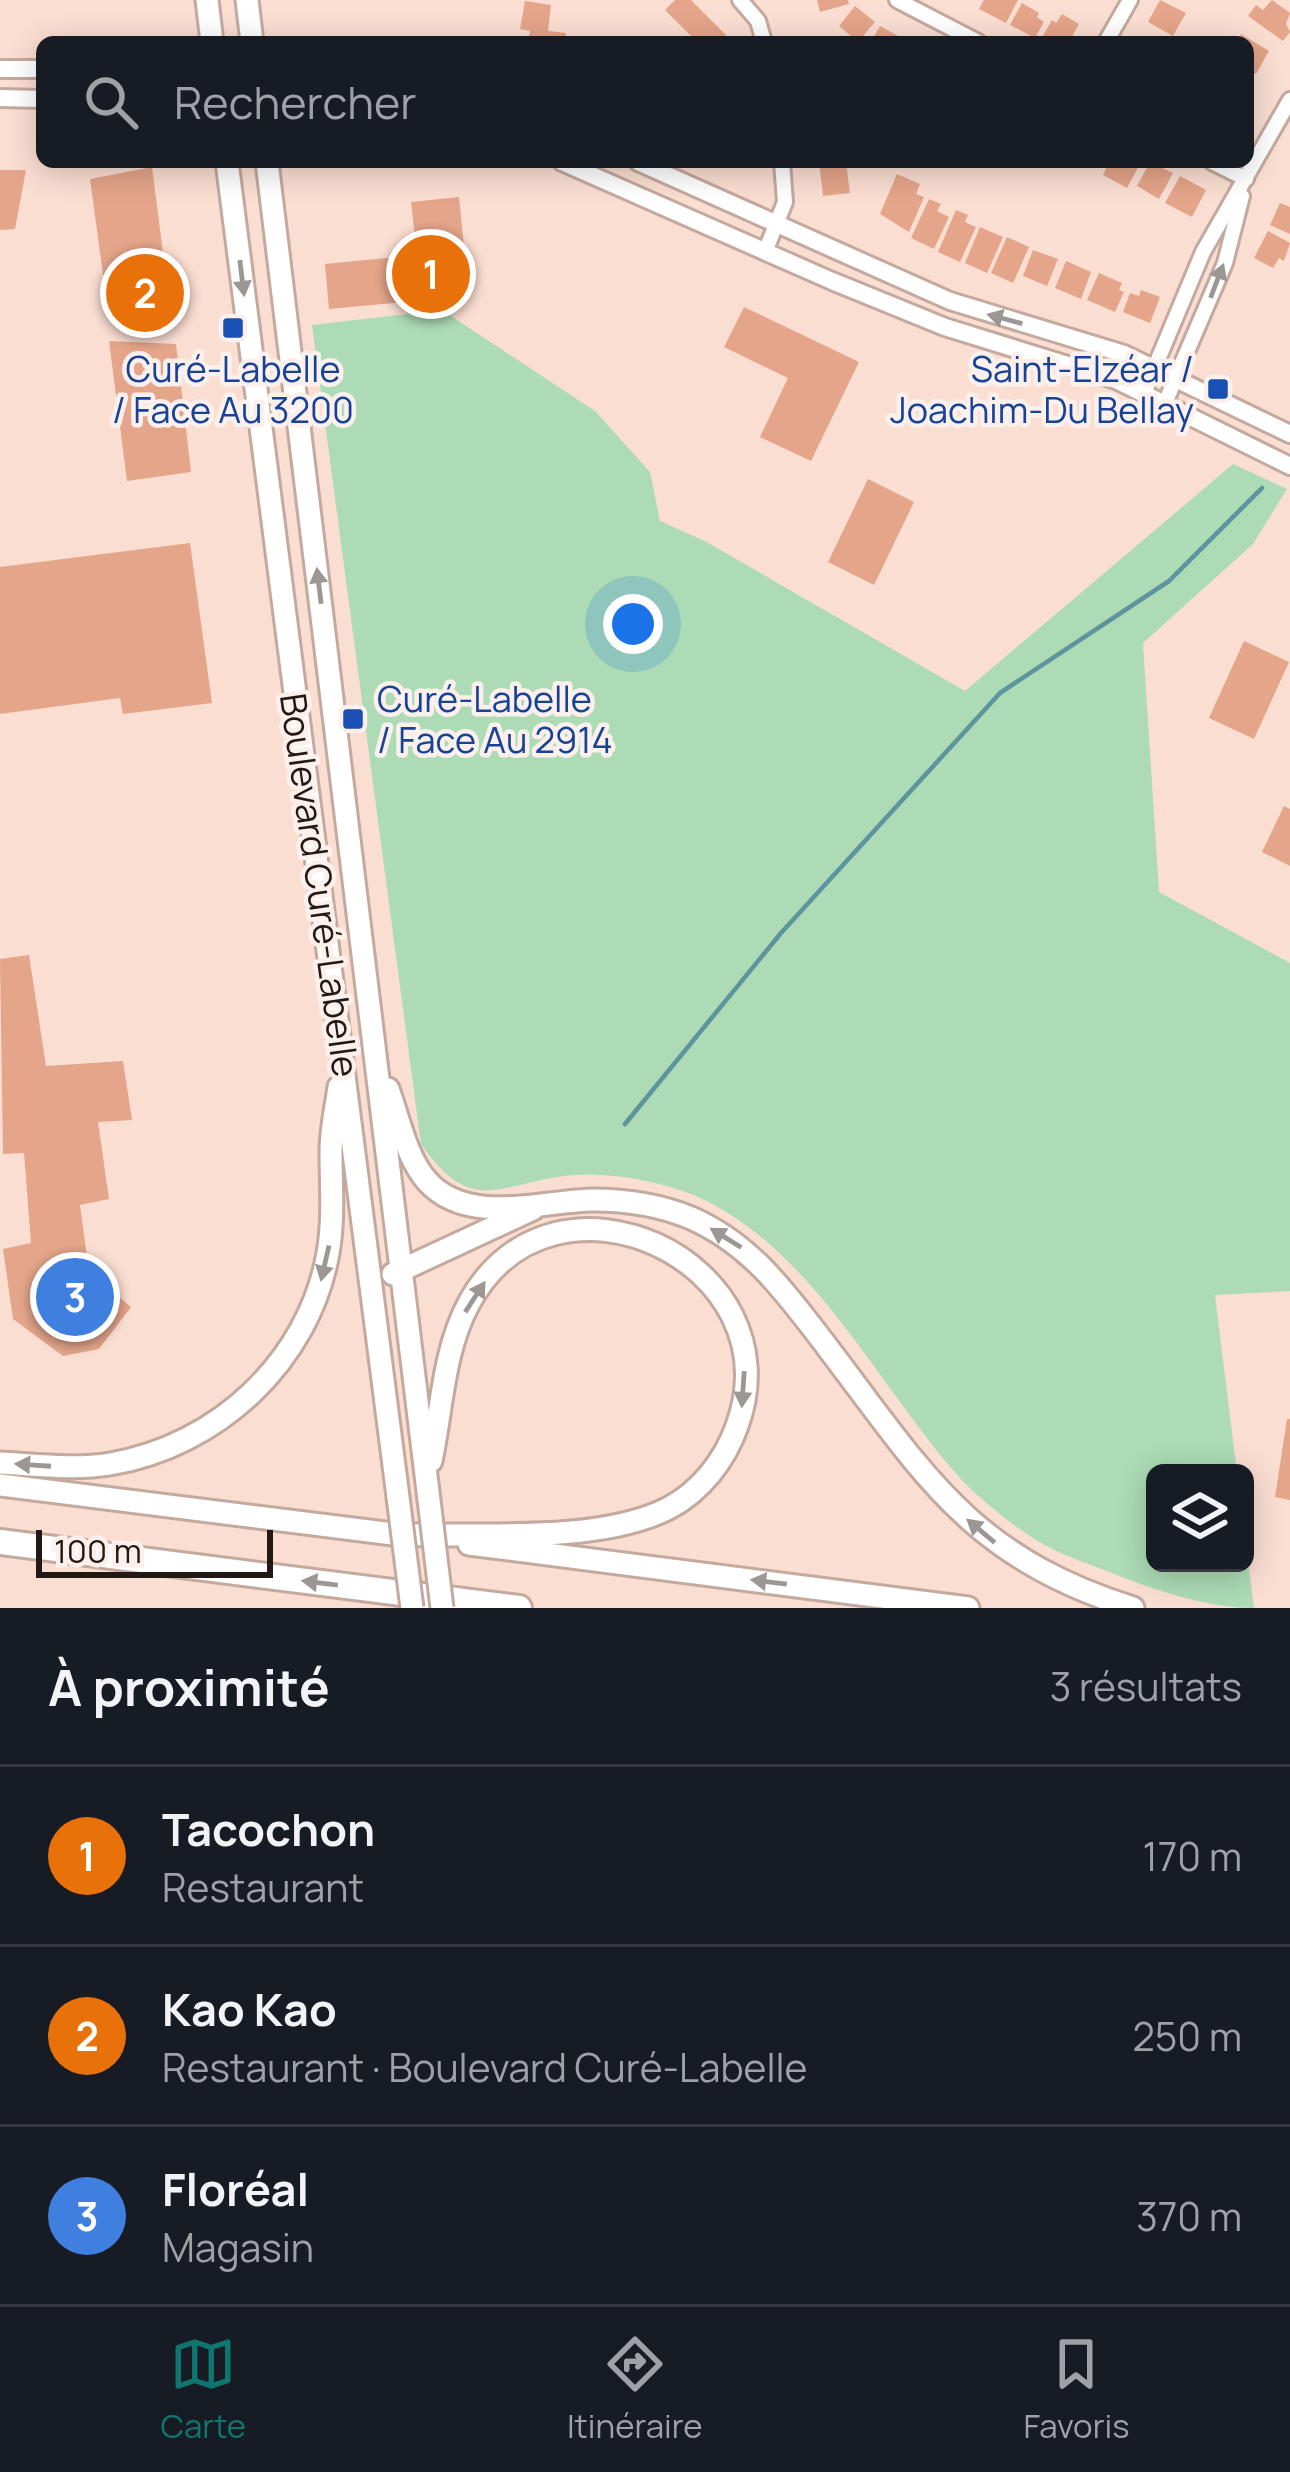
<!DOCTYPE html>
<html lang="fr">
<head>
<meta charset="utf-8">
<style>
  body { margin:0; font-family:Manrope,sans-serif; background:#242831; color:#f1f3f6 }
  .controls { position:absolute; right:36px; bottom:36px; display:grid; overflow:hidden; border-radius:18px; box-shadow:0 6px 30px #0003 }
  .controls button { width:108px; height:108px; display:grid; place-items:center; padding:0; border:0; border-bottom:3px solid #363941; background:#171b24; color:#f1f3f6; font:60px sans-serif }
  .scale { position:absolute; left:36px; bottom:30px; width:237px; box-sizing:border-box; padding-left:12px; border:6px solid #221814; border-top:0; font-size:33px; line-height:42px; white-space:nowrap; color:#221814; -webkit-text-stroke:9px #fbf0eb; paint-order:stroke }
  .you { position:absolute; left:633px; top:624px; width:42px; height:42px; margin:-30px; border:9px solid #fff; border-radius:50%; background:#1a73e8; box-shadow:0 0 0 18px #1a73e833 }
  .badge { display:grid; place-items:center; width:78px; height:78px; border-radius:50%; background:#0f766e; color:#fff; font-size:39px; font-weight:700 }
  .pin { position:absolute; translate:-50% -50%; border:6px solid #fff; box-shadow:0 3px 12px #0006 }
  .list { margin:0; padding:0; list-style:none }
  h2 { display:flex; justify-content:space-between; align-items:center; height:156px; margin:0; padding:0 48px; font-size:51px }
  h2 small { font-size:39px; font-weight:400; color:#9ea1a6 }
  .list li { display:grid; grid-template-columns:78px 1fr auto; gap:36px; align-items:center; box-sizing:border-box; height:180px; padding:0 48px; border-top:3px solid #363941 }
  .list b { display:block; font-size:45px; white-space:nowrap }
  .list p { margin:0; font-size:39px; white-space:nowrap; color:#9ea1a6 }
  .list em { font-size:39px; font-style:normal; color:#9ea1a6 }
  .icon { flex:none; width:66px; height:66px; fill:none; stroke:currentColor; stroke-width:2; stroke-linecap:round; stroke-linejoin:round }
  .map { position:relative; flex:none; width:1290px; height:1608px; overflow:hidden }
  .search { position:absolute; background:#171b24; box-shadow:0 6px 30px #0003; left:36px; right:36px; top:36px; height:132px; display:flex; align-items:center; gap:30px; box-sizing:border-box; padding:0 42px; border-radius:18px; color:#9ea1a6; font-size:45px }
  .sheet { height:696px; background:#171b24 }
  nav { display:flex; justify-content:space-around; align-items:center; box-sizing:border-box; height:168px; border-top:3px solid #363941; background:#171b24; font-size:33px; color:#9ea1a6 }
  nav a { display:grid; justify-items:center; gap:6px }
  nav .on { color:#0f766e }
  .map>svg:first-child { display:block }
</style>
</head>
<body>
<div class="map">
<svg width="1290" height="1608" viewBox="0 0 1290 1608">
  <rect width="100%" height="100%" fill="#fbded2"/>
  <path fill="#acdbb5" d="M442,310L595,411L650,472L660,521L705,541L965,691L1233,464L1287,489L1253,544L1143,643L1159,892L1290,963V1291L1215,1295L1237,1473H1155V1563H1245V1537L1254,1608C1208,1608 1154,1590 1112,1573C1090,1564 1066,1557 1045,1545C1020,1532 977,1497 959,1477C877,1385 810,1243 691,1194C657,1181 611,1172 574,1175C503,1180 474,1221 421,1144L312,325Z"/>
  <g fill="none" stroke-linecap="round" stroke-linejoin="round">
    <path stroke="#5d949d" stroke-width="4.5" d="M625,1124L781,933L1000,693L1169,581L1262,488"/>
  </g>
  <g fill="#e4a58a">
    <path d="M675,0H691L726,35L719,42H697L665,10Z"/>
    <path d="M817,0H848L849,4L820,12Z"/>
    <path d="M984,0H1018L1006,23L979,9Z"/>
    <path d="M1160,0L1186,13L1173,36L1148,22Z"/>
    <path d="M1272,0L1290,13L1286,24L1290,32L1283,41L1248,16L1256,5L1263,10Z"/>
    <path d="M525,1L551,5L548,31L566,33L565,42L528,41L530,31L520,29Z"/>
    <path d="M1022,3L1039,13L1037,17L1044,22L1035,38L1010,25Z"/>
    <path d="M855,6L875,22L858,42L839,26Z"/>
    <path d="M1062,14L1079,24L1069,42L1040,41L1052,20L1056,23Z"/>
    <path d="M880,26L909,42H871Z"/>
    <path d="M1241,34L1269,51L1256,74L1248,70V42H1237Z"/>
    <path d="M819,162H846L850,193L823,196Z"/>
    <path d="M1109,162H1141L1127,188L1103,175Z"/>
    <path d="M1150,162L1173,173L1159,199L1137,186Z"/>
    <path d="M152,167L170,308L107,304L90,179Z"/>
    <path d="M0,170H26L15,229L0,230Z"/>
    <path d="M897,174L920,184L916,194L924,197L909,232L880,214Z"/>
    <path d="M1180,176L1206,190L1192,217L1165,203Z"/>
    <path d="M459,197L469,296L329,309L325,264L417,255L411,202Z"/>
    <path d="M929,199L941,204L937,211L949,217L934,249L911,238Z"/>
    <path d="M1280,203L1290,207V234L1270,225Z"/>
    <path d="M956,210L968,215L965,222L976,227L960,262L938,252Z"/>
    <path d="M980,227L1003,237L987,273L965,263Z"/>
    <path d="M1268,231L1290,243L1284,261L1279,258L1273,268L1254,258Z"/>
    <path d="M1007,237L1029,247L1013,283L991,273Z"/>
    <path d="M1033,250L1058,259L1047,286L1023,276Z"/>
    <path d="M1066,261L1091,272L1081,299L1055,288Z"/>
    <path d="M1099,273L1122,283L1119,290L1124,292L1115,312L1087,300Z"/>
    <path d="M1141,290L1160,297L1150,323L1123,312L1130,293L1139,296Z"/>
    <path d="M744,307L859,362L811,461L760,437L788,378L724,347Z"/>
    <path d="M109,341L176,344L191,472L127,481Z"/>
    <path d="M868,479L914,502L874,585L828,562Z"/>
    <path d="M190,543L212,703L123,714L120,698L0,714V567Z"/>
    <path d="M1244,641L1289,662L1254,739L1209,718Z"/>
    <path d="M1284,806L1290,809V866L1262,852Z"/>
    <path d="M29,955L46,1066L123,1061L132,1120L98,1122L109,1199L80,1205L89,1272L131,1307L99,1349L63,1356L13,1319L3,1249L31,1243L24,1153L3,1154L0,959Z"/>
    <path d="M1287,1419H1290V1500L1275,1497Z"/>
  </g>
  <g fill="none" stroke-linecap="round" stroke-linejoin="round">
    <g stroke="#c4a99e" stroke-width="20">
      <g id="minor">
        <path d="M740,0L758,21L764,42"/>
        <path d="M897,0L978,42"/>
        <path d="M1106,42L1130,0"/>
        <path d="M1212,162L1246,179"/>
        <path d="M765,252L785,202L782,162"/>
        <path d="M1144,393L1203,252L1290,100"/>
        <path d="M1165,403L1225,263L1242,196"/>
      </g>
    </g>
    <g stroke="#c4a99e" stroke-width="22">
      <g id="tertiary">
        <path d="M0,69H42"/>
        <path d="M0,98L42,99"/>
        <path d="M562,162L832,281L945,327L1116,380L1290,466"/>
        <path d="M638,162L950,301L1124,354L1290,434"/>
      </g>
    </g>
    <g stroke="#c4a99e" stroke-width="27">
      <g id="primary">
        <path d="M207,0L212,42"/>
        <path d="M247,0L252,42"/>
        <path d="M227,162L398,1497"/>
        <path d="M267,162L429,1500"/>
        <path d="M388,1089C399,1119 406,1157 427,1181C467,1226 541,1201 593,1200C626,1200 660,1205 691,1218C753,1245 788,1296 828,1348C925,1476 971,1557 1133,1608"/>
        <path d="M393,1274L533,1209"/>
        <path d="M0,1463C37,1465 74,1470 110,1464C218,1446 309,1361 328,1253C334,1219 331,1186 331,1151C331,1130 336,1108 339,1087"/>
        <path d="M0,1485L409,1536"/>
        <path d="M399,1535C478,1533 599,1544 669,1508C701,1491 725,1460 737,1426C797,1262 553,1148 469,1303C443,1351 442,1409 431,1461"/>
        <path d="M469,1544L968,1608"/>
      </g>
    </g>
    <g stroke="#c4a99e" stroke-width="30">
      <path id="motorway" d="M0,1542L519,1608"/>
    </g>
    <use href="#minor" stroke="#fff" stroke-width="14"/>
    <use href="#tertiary" stroke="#fff" stroke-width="16"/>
    <use href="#primary" stroke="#fff" stroke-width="21"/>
    <use href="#motorway" stroke="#fff" stroke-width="24"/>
    <g stroke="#c4a99e" stroke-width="27" stroke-linecap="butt">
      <g id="primary-bridge">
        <path d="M398,1497L412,1608"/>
        <path d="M429,1500L442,1608"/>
      </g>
    </g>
    <use href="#primary-bridge" stroke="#fff" stroke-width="21"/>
  </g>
  <defs><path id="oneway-solid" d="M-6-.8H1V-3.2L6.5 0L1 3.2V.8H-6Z" transform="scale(3)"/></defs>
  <g fill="#9c9795">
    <use href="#oneway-solid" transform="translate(242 278) rotate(83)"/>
    <use href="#oneway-solid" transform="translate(1217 281) rotate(-69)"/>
    <use href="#oneway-solid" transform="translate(1005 319) rotate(-165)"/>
    <use href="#oneway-solid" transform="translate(319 586) rotate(-97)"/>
    <use href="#oneway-solid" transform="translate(726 1238) rotate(-148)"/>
    <use href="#oneway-solid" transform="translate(325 1263) rotate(103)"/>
    <use href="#oneway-solid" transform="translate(475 1297) rotate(-57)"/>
    <use href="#oneway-solid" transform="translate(743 1389) rotate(94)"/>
    <use href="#oneway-solid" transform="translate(33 1465) rotate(-176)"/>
    <use href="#oneway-solid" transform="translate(981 1531) rotate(-140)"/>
    <use href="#oneway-solid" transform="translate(769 1582) rotate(-173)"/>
    <use href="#oneway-solid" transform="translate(320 1583) rotate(-173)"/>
  </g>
  <g fill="#1a4fb4" stroke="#fbf0eb" stroke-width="4.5">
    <rect x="221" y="316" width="24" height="24" rx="6"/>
    <rect x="1206" y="377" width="24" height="24" rx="6"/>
    <rect x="341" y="707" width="24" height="24" rx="6"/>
  </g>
  <g text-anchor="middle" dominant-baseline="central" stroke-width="9" stroke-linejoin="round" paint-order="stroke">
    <g font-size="36" fill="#164399" stroke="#fbf0eb">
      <text x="233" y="368">Curé-Labelle<tspan x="233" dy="41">/ Face Au 3200</tspan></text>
      <text x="1194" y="368" text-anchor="end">Saint-Elzéar /<tspan x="1194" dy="41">Joachim-Du Bellay</tspan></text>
      <text x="377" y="698" text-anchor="start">Curé-Labelle<tspan x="377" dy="41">/ Face Au 2914</tspan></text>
    </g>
    <g font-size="36" fill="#221814" stroke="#fbf0eb">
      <text transform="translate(320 885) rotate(82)">Boulevard Curé-Labelle</text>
    </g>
  </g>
</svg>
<div class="controls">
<button><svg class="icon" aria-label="layers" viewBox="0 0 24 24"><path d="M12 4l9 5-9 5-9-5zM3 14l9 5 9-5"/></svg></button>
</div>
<div class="scale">100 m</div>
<div class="you"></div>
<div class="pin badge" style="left:431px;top:274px;background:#e8710a">1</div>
<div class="pin badge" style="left:145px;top:293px;background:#e8710a">2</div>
<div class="pin badge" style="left:75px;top:1297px;background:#3f7fe0">3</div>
<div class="search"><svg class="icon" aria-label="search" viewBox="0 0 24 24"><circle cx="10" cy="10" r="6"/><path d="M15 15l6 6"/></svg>Rechercher</div>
</div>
<section class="sheet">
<h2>À proximité<small>3 résultats</small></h2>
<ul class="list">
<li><span class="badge" style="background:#e8710a">1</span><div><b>Tacochon</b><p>Restaurant</p></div><em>170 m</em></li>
<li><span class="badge" style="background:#e8710a">2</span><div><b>Kao Kao</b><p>Restaurant · Boulevard Curé-Labelle</p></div><em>250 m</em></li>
<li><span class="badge" style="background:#3f7fe0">3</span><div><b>Floréal</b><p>Magasin</p></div><em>370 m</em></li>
</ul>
</section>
<nav>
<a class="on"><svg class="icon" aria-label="map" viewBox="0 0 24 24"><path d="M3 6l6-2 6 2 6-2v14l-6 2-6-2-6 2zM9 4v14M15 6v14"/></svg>Carte</a>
<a><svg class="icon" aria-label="directions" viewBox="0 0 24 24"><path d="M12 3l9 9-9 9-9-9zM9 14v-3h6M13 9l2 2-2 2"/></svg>Itinéraire</a>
<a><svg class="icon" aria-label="saved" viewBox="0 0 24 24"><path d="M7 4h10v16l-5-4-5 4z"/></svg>Favoris</a>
</nav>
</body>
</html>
